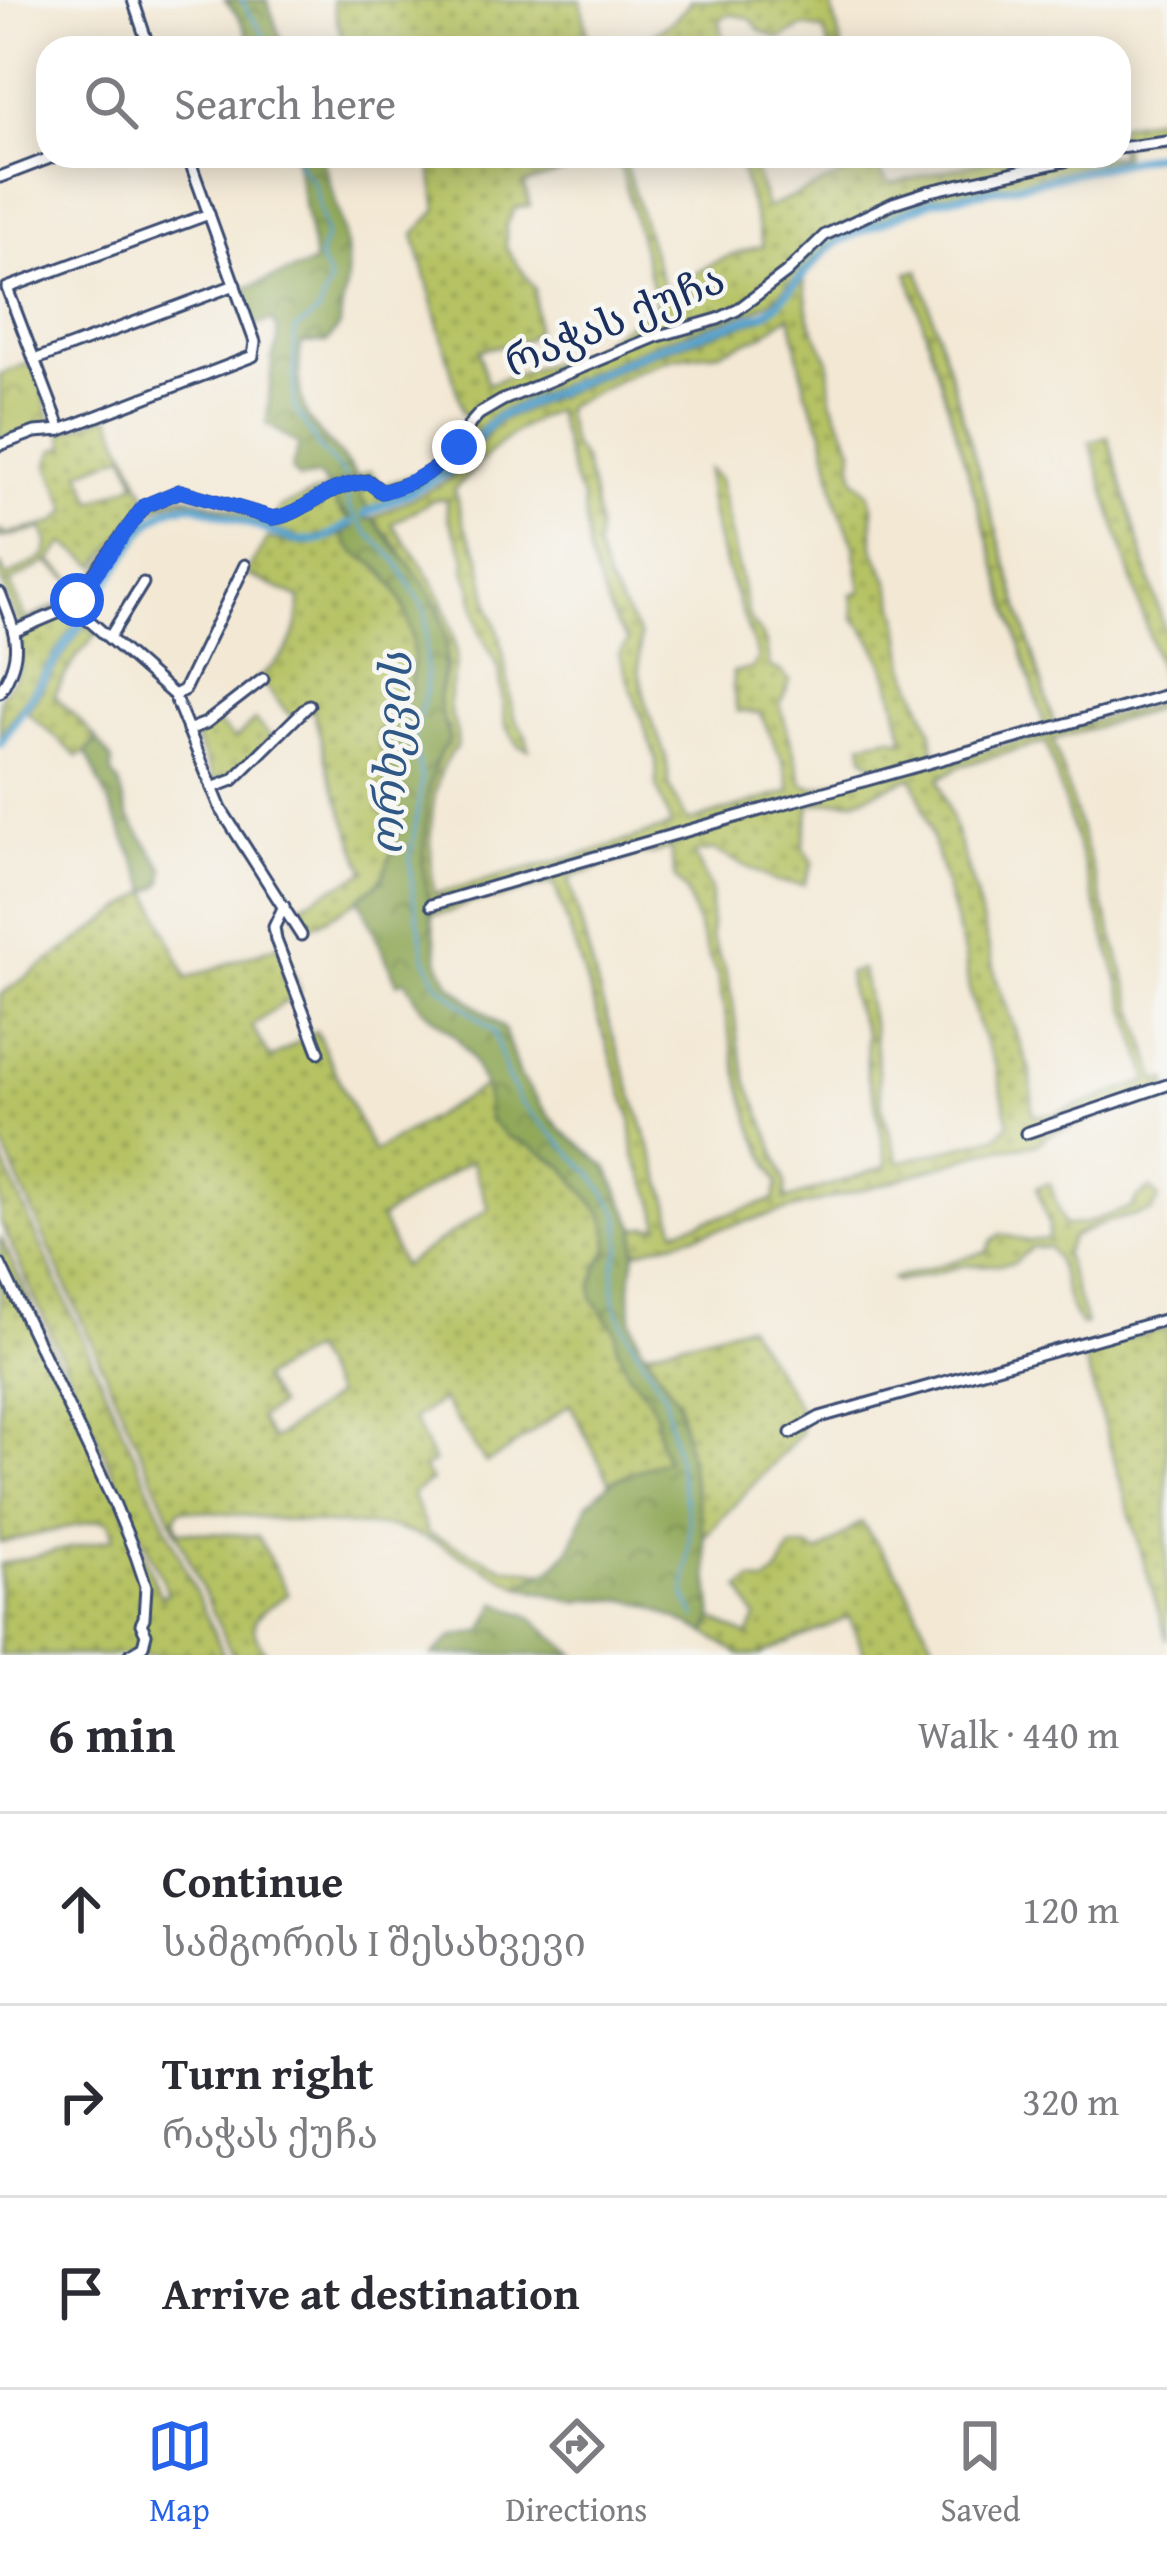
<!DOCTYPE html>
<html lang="en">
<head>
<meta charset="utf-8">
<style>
  body { margin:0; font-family:"Gentium Book Plus","Noto Serif Georgian",serif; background:#f7f7f7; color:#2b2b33 }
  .stop { position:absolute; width:36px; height:36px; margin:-27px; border:9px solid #2563eb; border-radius:50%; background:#fff }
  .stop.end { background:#2563eb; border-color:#fff; box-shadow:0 3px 12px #0008 }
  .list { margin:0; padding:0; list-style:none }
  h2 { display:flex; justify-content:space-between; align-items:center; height:156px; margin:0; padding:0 48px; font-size:51px }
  h2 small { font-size:39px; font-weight:400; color:#7c7c81 }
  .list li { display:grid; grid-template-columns:78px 1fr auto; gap:36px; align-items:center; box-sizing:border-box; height:192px; padding:0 48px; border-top:3px solid #e1e1e2 }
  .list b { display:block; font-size:45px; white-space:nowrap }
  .list p { margin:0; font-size:39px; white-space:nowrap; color:#7c7c81 }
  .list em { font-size:39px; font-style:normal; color:#7c7c81 }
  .icon { flex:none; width:66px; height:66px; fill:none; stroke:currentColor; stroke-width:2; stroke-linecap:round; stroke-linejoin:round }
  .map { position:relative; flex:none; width:1167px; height:1655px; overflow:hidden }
  .search { position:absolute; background:#fff; box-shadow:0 6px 30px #0003; left:36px; right:36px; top:36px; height:132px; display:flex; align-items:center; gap:30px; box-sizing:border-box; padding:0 42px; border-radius:36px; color:#7c7c81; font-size:45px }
  .sheet { height:732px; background:#fff }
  nav { display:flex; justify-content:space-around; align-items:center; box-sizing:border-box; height:168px; border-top:3px solid #e1e1e2; background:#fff; font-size:33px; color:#7c7c81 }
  nav a { display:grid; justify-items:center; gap:6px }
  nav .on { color:#2563eb }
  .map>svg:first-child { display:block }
</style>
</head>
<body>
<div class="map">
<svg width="1167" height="1655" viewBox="0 0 1167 1655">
  <defs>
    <pattern id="grass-dots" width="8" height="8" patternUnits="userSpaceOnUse" patternTransform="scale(3)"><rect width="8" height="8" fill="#b6c263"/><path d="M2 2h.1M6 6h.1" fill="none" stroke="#939e55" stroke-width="1.8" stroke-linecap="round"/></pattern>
    <pattern id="forest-crowns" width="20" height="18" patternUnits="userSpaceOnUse" patternTransform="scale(3)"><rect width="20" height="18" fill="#90a859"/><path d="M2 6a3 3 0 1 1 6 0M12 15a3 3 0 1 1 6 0" fill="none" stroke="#75894d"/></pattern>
    <pattern id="park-crowns" width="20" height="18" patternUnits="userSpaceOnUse" patternTransform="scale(3)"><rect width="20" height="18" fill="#b6c263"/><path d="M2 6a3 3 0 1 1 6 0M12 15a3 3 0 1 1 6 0" fill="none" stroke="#939e55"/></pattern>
  </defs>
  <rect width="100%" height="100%" fill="#f6f6f2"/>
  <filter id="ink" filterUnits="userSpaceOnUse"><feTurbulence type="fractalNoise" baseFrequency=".00833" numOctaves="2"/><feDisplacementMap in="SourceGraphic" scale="24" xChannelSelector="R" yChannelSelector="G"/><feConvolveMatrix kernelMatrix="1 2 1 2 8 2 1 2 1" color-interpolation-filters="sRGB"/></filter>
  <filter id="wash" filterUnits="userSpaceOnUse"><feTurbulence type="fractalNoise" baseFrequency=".004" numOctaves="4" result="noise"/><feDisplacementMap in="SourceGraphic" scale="48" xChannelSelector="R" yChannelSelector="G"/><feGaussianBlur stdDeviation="2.7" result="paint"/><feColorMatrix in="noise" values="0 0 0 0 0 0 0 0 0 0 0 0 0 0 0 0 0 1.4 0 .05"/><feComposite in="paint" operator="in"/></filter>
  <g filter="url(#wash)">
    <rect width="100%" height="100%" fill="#f3e8d4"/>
    <g fill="url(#grass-dots)" stroke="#687860" stroke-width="3" fill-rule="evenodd">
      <path d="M332,0H581L587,32L599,48H335L341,36Z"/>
      <path d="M689,0H830L842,48H829L824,31L805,26L780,39L760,31L750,18L729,14L720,19L724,48H632L674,20L690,3Z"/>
      <path d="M1167,115V137L1158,135L1122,143L1124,157L1017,183L933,197L839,236L774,299L756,310L660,341L495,414L482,426L457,464L369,509L360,497L341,512L350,520C334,531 322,539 302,539L192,499C175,500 162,503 149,514L82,612L75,608L74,605L146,508L161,500L183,495L273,520L281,507L370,471L383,485C433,470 446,462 472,416L463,414L414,234L437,210L431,166L442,156H623L665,292C695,272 727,253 763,246L737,156H751L767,208L865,165L863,156H872L875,167L890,184L989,160L988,156H1119V125ZM608,158L621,168L657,304L580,357L571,356L487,384L479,350L526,340L536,330L535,289L506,248V226L515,208L530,206L524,184Z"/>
      <path d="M919,270L1056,731L1167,701V706L1053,740L1157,1081L1167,1080V1094L1048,1135L1038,1144L987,1151L894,1181L635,1252L636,1228L660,1226L654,1201L634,1154L631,1117L554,883L500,898L470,902L450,912L430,914C421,867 420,813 435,767C439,755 445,743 449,730L442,719L439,700L446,669V637L439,607L398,548L373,518L450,479L498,422L656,353L760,319L769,314L804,280L809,319L829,361L831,399L853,448L852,465L855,478L869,493L873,506V547L889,581L899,616L906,666L932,732L935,764L1047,734L908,273ZM790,315L806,392L823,431L837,505L854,545L861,591L852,594L854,618C886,650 895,697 904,741L891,737L862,743L864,756L877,769L815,788L803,784L780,705L790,681L779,670L770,667L765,641L749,617L719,479L708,469C705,525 740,604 758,658L751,669L733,672V688L737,711L760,713L783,762L791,791L688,822L670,788L666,757L647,707L639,670L640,636L608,583L597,550L598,527L592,490L584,461L572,444L564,408L639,370L673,358L719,352L763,335ZM555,410L575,484L583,499L589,556L594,572L616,626L628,641L619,654L656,760L657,786L671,826L588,853L434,894C429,857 426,772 457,747C459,725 449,718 449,703C450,687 457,672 456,656C452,603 424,565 392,524L435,499H446L448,518L466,558L465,571L471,586L480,632L499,669L505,725L519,746L529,749L526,735L514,717L500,635L490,608L480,556L465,528L454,490C488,453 509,431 555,410ZM1046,742L1149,1081L1052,1115H1033L1031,1073L997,981L975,892L939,779L960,766ZM912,777L920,796L940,865L965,957L968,985L978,1025L996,1067L1009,1124L996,1137L899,1162L882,1109L874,1032L862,969L848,973L851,997L866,1034L867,1075L874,1095L887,1166L785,1200L786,1184L770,1137L747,1081L738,1043L733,1002L725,969L711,937V890L694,853L714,850L777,882L804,885L813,862L803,848L810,804L856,800ZM670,848L675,878L686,891L707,953L717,975L738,1074L754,1132L778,1183L774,1200L675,1230L671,1209L602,1003L569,878L638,854H654Z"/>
      <path d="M110,415L148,500L97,566L64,543L50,561L81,586L68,603L19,627L0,578V564L7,577L42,558L47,553L48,543L43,529L0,538V529L3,535L54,523L68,511L48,463L54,450L66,446L62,433ZM125,454L137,483L93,502L81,472ZM47,562L78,585L65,601L26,620L10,583Z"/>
      <path d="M1108,437L1167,637V695L1090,442Z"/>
      <path d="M343,534C348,556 368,556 382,571C414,607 420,659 404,704C400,715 386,731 379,743L388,764V780L382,800L384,816L396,838C393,850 390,863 384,874C369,900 330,915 306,930L293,908L365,872L330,776L313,709L292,718L258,678C290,654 298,638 300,598L246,574L268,538C300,547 312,547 343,534Z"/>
      <path d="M64,614L78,620L0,736V699L21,668V638Z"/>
      <path d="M84,624L97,634L75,659L54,695L97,739L86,752L78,757L27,712Z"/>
      <path d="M255,720L271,737C255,753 238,780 214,780L194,735L215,721L235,739Z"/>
      <path d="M149,891L187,978L282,944L300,991L252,1026L270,1059L316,1031L373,1152L485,1086L490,1120L507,1137L527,1144L563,1166L603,1215L608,1231V1251L599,1264L592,1298L616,1331L617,1348L628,1372L648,1397L656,1415L659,1441L666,1460L610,1483L570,1404L504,1453L486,1463L442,1400L413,1419L434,1462L423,1468L431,1481L412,1494L428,1533L503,1567L545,1572L519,1586L431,1540L392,1527L326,1524L180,1509L175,1519L179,1531L258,1536L288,1594C257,1615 240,1619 268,1655H232L0,1139V995ZM471,1160L489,1209L402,1266L381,1218ZM311,1350L335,1396L272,1440L259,1418L278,1406L261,1379Z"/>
      <path d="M0,1154L224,1655H0V1564L114,1538L109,1522L99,1520L0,1543V1236L130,1522L161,1597L168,1593L0,1221Z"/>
      <path d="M1050,1183L1064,1225L1083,1224L1132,1207L1137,1198L1151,1188L1159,1199L1152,1211L1107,1222L1072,1237L1064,1254L1086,1324L1081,1325C1061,1301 1066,1268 1048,1247H1032L1015,1262L999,1265H967L897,1282L892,1279L987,1251L991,1242L1001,1234L1027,1241L1048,1239L1049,1226L1037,1187Z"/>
      <path d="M747,1325L796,1402L803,1416L800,1434L704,1537L678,1401L646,1351Z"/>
      <path d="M1167,1328V1640L1082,1351Z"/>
      <path d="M861,1522L902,1579L933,1643L945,1655H865L849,1617L760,1655H740L706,1633L713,1619L748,1636L756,1618L740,1588L752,1580L765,1583L778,1572L791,1548L807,1547L819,1553Z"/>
    </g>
    <g fill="url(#forest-crowns)" stroke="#566c5c" stroke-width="3">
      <path d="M225,0H267L284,48H254L240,19Z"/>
      <path d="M295,156H322C333,197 350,235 347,278C346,295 340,306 340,326L327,342L302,343C299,353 299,361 299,372C298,434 329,432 357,477L328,487L319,476L299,479L291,470L299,445L267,424L272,359L278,342L277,328L271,320L254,326L243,289L315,263Z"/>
      <path d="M358,485L364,487L360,498L369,509L363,514L366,519L373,518C401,560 443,590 446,644C447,664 440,681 439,699C438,716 449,728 449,744L442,750L435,764L428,795L423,864L439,962L451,985L504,1029L519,1075L546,1112L563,1132L607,1167L636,1228V1247L630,1287L631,1319L641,1345L678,1401L704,1537L713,1619L706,1633L647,1605L628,1600L592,1599L577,1602L519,1586L554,1567L570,1549L588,1503L614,1480L666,1460L659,1441L656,1415L648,1397L628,1372L617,1348L616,1331L592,1298V1283L599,1264L608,1251V1231L603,1215L563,1166L527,1144L507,1137L489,1120L486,1090L470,1055L456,1037L421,1007L405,980L397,983L359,898L382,880L396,838C390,827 381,814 382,800C383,789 389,782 388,770C387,757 379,745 378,731C387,724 399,716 404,704C421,660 413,607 382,571C368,556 348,556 343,534L351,528L350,518L336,506L334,492Z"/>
      <path d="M97,739L112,761V774L119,783L128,816L164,869L163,882L157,888L149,891L86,752Z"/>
      <path d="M497,1602L531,1617L575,1655H433L452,1637L483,1631Z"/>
    </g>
    <path fill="url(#park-crowns)" stroke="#687860" stroke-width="3" d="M29,363L33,364L51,419L48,423L0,440V374Z"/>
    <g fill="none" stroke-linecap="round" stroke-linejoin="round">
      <g stroke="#57a4d0" stroke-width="3">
        <path d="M241,0L272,48"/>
        <path d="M298,156L300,166L314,183L326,235L319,257L330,282L318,313L295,330L294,406L319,448L344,475L345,479"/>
        <path d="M346,489L349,508L368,533L396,560L426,613V691L413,738L422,780L410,860L413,894L425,956L437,983L494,1032L507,1076L520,1102L592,1174L619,1214L621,1247L614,1264V1302L629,1336L664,1393L690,1525L685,1596L696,1618"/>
      </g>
      <g stroke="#57a4d0" stroke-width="8">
        <path d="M365,514L456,469C473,454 478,430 498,417L655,348L764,314L777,304L827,249L839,241L932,201L1025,184L1167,152"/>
        <path d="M0,744L140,534C156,515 169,505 195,505L297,541L322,540L351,523"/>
      </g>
    </g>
  </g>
  <g filter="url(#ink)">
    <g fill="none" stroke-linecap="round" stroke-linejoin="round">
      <g stroke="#3b4b70" stroke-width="15">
        <g id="minor">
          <path d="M133,0L149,48"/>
          <path d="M1119,148L1167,142"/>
          <path d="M0,177L55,156"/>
          <path d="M34,360L235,285"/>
          <path d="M61,430L7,288L209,214"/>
          <path d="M0,445L35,432L61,430L253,356L255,342L188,156"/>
          <path d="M0,593C16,634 25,652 0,692"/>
          <path d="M69,608L92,623L174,695L221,809L301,935"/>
          <path d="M15,631L69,608L144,506L180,491L273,518C296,515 309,502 329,492C341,486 355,483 368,481L382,492L414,481L446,461L459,447L470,424L479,414L503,400L655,337L718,319L737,310L786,273L825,235L893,203L930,191L1087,156"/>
          <path d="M109,638L143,583"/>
          <path d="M174,695L184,690L245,565"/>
          <path d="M188,730L206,723L263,679"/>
          <path d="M212,788L233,780L309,705"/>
          <path d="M431,905C675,832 922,766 1167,695"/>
          <path d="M284,906L274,927L276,940L319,1052"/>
          <path d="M1026,1133L1167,1085"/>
          <path d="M0,1264L115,1505L136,1556L146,1586L144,1618L141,1624L146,1634L143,1646L129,1655"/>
          <path d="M791,1433L820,1417L1167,1319"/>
        </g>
      </g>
      <use href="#minor" stroke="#fff" stroke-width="9"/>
    </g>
  </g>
  <g fill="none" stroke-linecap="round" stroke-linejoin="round" filter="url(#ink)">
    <path stroke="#2563eb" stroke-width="15" d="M77,600L144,506L180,491L273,518C296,515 309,502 329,492C341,486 355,483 368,482L382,492C412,484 438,470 459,447"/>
  </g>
  <g text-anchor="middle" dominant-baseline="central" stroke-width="9" stroke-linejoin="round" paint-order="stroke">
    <g font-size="42" fill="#1b2f5e" stroke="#f6f6f2">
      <text transform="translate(614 319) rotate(-22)">რაჭას ქუჩა</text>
    </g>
    <g font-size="45" font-style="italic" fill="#305886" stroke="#f6f6f2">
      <text transform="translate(390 754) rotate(-87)">ორხევის</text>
    </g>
  </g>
</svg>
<div class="stop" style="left:77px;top:600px"></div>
<div class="stop end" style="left:459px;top:447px"></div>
<div class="search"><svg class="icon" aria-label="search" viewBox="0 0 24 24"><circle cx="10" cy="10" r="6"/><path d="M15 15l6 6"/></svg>Search here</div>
</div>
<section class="sheet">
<h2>6 min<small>Walk · 440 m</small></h2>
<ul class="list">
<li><svg class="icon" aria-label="ahead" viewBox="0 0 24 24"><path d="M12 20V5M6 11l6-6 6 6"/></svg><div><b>Continue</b><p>სამგორის I შესახვევი</p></div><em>120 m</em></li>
<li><svg class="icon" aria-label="right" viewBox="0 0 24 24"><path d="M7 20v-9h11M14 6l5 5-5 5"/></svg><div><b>Turn right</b><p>რაჭას ქუჩა</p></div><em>320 m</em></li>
<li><svg class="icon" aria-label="arrive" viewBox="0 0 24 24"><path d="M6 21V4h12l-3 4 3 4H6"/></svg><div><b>Arrive at destination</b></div></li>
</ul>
</section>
<nav>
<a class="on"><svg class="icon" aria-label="map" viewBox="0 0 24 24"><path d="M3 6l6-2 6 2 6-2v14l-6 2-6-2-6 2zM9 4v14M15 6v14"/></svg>Map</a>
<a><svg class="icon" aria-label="directions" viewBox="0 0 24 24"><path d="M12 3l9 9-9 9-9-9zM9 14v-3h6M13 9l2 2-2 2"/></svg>Directions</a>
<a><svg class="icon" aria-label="saved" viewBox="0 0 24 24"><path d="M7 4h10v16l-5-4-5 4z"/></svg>Saved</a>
</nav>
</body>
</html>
